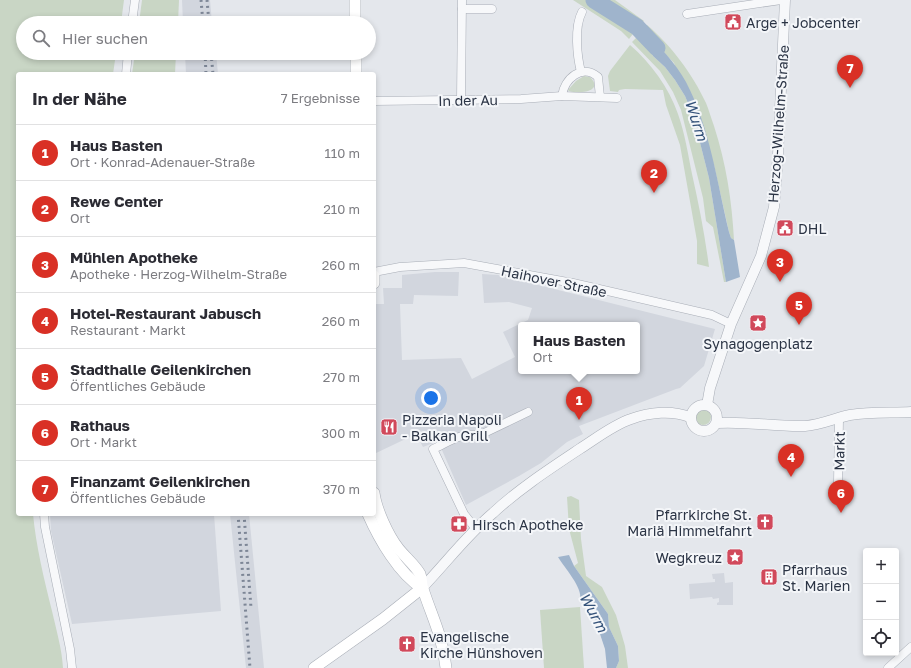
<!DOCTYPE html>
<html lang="de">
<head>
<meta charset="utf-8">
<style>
  body { margin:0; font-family:"Golos Text",sans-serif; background:#f7f7f7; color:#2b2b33 }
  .controls { position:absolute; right:12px; bottom:12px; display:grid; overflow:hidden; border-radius:4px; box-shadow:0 2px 6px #0003 }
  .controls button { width:36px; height:36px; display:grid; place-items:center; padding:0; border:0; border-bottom:1px solid #e1e1e2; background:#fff; color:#2b2b33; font:20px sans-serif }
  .you { position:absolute; left:431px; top:398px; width:14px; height:14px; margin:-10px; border:3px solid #fff; border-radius:50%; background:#1a73e8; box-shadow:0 0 0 6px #1a73e833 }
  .badge { display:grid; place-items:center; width:26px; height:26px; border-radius:50%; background:#d93025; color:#fff; font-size:13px; font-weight:700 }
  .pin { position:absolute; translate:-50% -33px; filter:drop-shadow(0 1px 2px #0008) }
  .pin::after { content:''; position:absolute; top:21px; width:14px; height:12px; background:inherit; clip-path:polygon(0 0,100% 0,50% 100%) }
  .popup { position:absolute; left:518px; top:322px; width:122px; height:52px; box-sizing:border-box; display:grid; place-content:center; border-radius:4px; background:#fff; filter:drop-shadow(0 1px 3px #0005); font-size:13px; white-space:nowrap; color:#7c7c81 }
  .popup b { font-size:15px; color:#2b2b33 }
  .popup::after { content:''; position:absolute; left:50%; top:100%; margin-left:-8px; border:8px solid transparent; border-top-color:#fff }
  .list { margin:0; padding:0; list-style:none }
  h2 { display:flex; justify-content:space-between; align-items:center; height:52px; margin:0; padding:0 16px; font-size:17px }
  h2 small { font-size:13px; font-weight:400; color:#7c7c81 }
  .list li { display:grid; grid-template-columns:26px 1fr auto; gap:12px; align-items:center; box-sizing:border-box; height:56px; padding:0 16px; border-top:1px solid #e1e1e2 }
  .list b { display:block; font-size:15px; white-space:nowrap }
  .list p { margin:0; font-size:13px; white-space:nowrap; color:#7c7c81 }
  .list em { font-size:13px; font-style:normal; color:#7c7c81 }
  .icon { flex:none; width:22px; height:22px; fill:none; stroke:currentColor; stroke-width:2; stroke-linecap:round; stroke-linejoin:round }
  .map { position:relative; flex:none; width:911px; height:668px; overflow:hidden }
  .search { position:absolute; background:#fff; box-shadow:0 2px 6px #0003; left:16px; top:16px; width:360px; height:44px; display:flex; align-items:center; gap:10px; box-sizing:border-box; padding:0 14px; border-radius:22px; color:#7c7c81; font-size:15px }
  .panel { position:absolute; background:#fff; box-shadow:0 2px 6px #0003; left:16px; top:72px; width:360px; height:444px; border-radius:4px }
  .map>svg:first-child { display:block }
</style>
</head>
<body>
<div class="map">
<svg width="911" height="668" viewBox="0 0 911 668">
  <rect width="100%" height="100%" fill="#e4e7ec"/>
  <g fill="#d2d6de" fill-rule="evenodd">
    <path d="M182,0H210L212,23H183Z"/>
    <path d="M185,53H216L218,74H186Z"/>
    <path d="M435,272H459L458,296L414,295L413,304H400L402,360L461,358L472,379L515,357L503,332L528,320L532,308L509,302L484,303L482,274L498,275L715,329L704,366L680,388L676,389L579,426L583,434L567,442L541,463L519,476L466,505L438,441L423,447L416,434L374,454V304H384L383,288H402V275ZM521,325H637V371H521Z"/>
    <path d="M50,514H214L221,611L72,624L51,531Z"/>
    <path d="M230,514H249L264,668H246Z"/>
    <path d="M724,573L725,583L733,582V605H717V603L719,602V598L713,599L712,597L690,599L689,584L715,582V579H713L712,574Z"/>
  </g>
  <g fill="#c9d6c5">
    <path d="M0,0H124L121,23H23V53H116L113,74H18V514H33C36,546 44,579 52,611C56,629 62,649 63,668H0Z"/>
    <path d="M142,0H179L178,23H139Z"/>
    <path d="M573,0H586L604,12H608L636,30L629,39L621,31Z"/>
    <path d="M605,0H615L644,21L639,26Z"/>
    <path d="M647,25C671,45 693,75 706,103C709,110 711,118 714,126C726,163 732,201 734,240L731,238L729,232L714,165L674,63L643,30Z"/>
    <path d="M639,35L651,47L653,56L665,67L675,80L685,96L693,115L709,178L726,282H724L713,227L706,221L703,198L681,110L673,92L660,71L632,42Z"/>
    <path d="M630,45C651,63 669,88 678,114C685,134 688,154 692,174C699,205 705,236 709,267L697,264V241L680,145L666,105L663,90L625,89L619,90L618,92L610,91L608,76L610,71Z"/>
    <path d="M135,53H176L175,74H132Z"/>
    <path d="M584,76L590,77C605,92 578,94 569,91L568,90L576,81Z"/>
    <circle cx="703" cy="417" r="8"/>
    <path d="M571,496L579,500L581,539L586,576L602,587L616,615L625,646L628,668H616L619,661L618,646L609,627L608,614L574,566L578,563L569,529L567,497Z"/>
    <path d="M580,607L584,668H544L540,610Z"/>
  </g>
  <g fill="#9fb4cc">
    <path d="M586,0H605L639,26L636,30L608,12H604Z"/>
    <path d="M643,30C659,46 675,62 686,82C710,128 717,182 729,232L731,238L734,240L740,277L726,282L709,178L693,115L685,96L675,80L665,67L653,56L651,47L639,35Z"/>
    <path d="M569,555L574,566L608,614L609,627L618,646L619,661L616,668H607L605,649L598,628L593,616L580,599C583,588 564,567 558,557Z"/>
  </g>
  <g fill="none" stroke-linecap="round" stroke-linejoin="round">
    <path stroke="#9fb4cc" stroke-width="17" d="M594,0L637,27L657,48"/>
    <g stroke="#a9aeb7" stroke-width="9">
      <g id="minor">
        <path d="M462,9H492"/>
        <path d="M687,14L781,0"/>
        <path d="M132,23L135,0"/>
        <path d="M581,72C577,56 574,27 582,12"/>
        <path d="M126,74L128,53"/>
        <path d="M562,96C564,79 582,63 598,77L600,97"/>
        <path d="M461,100L462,0"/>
        <path d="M374,101L521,99L562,96L617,98"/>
        <path d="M374,272L400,267L464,263L573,283L712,315L731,324"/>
        <path d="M838,483L839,419"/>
        <path d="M44,514L45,527L70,649L72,668"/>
        <path d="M476,529L464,514L433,449C447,443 463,431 478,436L528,412"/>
        <path d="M888,668L911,647"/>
      </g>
    </g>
    <g stroke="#a9aeb7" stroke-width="11">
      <g id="tertiary">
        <circle cx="704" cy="418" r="13"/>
        <path d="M707,405L710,388L731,324L761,256L774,207L778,155L785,0"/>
        <path d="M717,423C746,421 776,427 805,426C821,425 835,418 850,415C870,412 891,413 911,412"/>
        <path d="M422,588C446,563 467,535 493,513C520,488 551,468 581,448C597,438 613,425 631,419C650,412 672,410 690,417"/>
      </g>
    </g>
    <g stroke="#a9aeb7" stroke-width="12">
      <g id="secondary">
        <path d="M355,0V23"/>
        <path d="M356,53V74"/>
        <path d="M374,276V283"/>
        <path d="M374,493C376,509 388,535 398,548C404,556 416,566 420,574C422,579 421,585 423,589C432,617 443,637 446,668"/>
        <path d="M368,514C379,539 399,574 422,588"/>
        <path d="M314,668L383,619L422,588"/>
      </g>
    </g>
    <use href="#minor" stroke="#f7f8fa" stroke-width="8"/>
    <use href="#tertiary" stroke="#f7f8fa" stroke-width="10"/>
    <use href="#secondary" stroke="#fff" stroke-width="11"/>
    <g stroke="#7d8696" stroke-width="3" stroke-dasharray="2 4" stroke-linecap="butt">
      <path d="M201,0L203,23"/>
      <path d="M207,0L209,23"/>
      <path d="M205,53L206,74"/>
      <path d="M211,53L213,74"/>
      <path d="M238,514L250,668"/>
      <path d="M244,514L251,608"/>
    </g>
  </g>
  <defs>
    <g id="civic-square" transform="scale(0.9)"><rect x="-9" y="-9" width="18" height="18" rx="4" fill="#d1495b" stroke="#f4f6f9"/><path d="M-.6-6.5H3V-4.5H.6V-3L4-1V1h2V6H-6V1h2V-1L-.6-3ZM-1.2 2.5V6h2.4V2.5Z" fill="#fff"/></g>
    <g id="sight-square" transform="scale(0.9)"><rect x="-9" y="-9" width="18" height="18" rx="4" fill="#d1495b" stroke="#f4f6f9"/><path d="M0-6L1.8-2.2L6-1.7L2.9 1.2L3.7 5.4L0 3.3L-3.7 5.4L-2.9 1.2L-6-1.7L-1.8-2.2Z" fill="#fff"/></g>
    <g id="restaurant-square" transform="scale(0.9)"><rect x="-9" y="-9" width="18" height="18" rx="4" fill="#d1495b" stroke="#f4f6f9"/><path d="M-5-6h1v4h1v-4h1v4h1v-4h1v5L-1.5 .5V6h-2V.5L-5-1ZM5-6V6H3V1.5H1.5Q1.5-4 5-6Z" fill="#fff"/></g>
    <g id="church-square" transform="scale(0.9)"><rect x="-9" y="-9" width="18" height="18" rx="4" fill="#d1495b" stroke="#f4f6f9"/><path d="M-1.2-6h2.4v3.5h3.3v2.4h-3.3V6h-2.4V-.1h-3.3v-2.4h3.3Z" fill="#fff"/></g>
    <g id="pharmacy-square" transform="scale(0.9)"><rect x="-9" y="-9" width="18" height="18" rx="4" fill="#d1495b" stroke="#f4f6f9"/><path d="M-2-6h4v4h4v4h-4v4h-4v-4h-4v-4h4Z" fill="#fff"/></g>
    <g id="building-square" transform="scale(0.9)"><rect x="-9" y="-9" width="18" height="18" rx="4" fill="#d1495b" stroke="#f4f6f9"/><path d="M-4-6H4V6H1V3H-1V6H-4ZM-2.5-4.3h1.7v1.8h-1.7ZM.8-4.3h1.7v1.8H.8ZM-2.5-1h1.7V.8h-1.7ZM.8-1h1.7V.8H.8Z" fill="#fff"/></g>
  </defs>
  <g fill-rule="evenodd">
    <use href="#civic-square" x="733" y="22"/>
    <use href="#civic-square" x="785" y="228"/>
    <use href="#sight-square" x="758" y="323"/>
    <use href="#restaurant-square" x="389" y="427"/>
    <use href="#church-square" x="765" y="522"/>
    <use href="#pharmacy-square" x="459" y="524"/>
    <use href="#sight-square" x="735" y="557"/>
    <use href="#building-square" x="769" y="577"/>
    <use href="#church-square" x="407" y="644"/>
  </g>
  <g text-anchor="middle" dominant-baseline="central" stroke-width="4" stroke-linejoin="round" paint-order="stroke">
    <g font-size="14" fill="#2b3445" stroke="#f4f6f9" text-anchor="start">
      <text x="746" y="22">Arge + Jobcenter</text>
      <text x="798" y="228">DHL</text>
      <text x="758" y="343" text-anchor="middle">Synagogenplatz</text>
      <text x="402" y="419">Pizzeria Napoli<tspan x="402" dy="16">- Balkan Grill</tspan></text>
      <text x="752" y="514" text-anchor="end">Pfarrkirche St.<tspan x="752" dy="16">Mariä Himmelfahrt</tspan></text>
      <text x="472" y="524">Hirsch Apotheke</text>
      <text x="722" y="557" text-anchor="end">Wegkreuz</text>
      <text x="782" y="569">Pfarrhaus<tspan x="782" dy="16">St. Marien</tspan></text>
      <text x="420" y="636">Evangelische<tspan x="420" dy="16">Kirche Hünshoven</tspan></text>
    </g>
    <g font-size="14" fill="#2b3445" stroke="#f4f6f9">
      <text transform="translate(468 100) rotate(-1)">In der Au</text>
      <text transform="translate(778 124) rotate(-86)">Herzog-Wilhelm-Straße</text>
      <text transform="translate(554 281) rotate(12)">Haihover Straße</text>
      <text transform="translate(839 451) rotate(-89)">Markt</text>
    </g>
    <g font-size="15" font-style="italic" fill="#34527a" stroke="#f4f6f9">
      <text transform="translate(697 120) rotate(72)">Wurm</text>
      <text transform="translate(594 612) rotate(62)">Wurm</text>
    </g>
  </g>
</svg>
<div class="controls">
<button>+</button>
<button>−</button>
<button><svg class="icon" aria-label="locate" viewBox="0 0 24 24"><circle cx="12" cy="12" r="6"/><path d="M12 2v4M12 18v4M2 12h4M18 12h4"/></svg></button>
</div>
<div class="you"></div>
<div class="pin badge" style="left:579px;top:420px">1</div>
<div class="popup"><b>Haus Basten</b>Ort</div>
<div class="pin badge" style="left:654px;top:193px">2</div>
<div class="pin badge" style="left:780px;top:282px">3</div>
<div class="pin badge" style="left:791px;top:477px">4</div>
<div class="pin badge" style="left:799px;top:325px">5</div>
<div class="pin badge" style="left:841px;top:513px">6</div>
<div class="pin badge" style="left:850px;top:88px">7</div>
<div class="search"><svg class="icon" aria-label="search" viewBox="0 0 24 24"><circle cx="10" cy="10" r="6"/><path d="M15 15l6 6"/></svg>Hier suchen</div>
<section class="panel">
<h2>In der Nähe<small>7 Ergebnisse</small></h2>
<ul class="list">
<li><span class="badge">1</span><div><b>Haus Basten</b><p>Ort · Konrad-Adenauer-Straße</p></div><em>110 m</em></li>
<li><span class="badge">2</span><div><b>Rewe Center</b><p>Ort</p></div><em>210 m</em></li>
<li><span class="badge">3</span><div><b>Mühlen Apotheke</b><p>Apotheke · Herzog-Wilhelm-Straße</p></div><em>260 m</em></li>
<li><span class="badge">4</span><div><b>Hotel-Restaurant Jabusch</b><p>Restaurant · Markt</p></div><em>260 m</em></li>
<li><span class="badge">5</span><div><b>Stadthalle Geilenkirchen</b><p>Öffentliches Gebäude</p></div><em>270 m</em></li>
<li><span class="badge">6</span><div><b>Rathaus</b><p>Ort · Markt</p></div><em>300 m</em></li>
<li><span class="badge">7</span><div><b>Finanzamt Geilenkirchen</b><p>Öffentliches Gebäude</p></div><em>370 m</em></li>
</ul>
</section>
</div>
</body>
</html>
